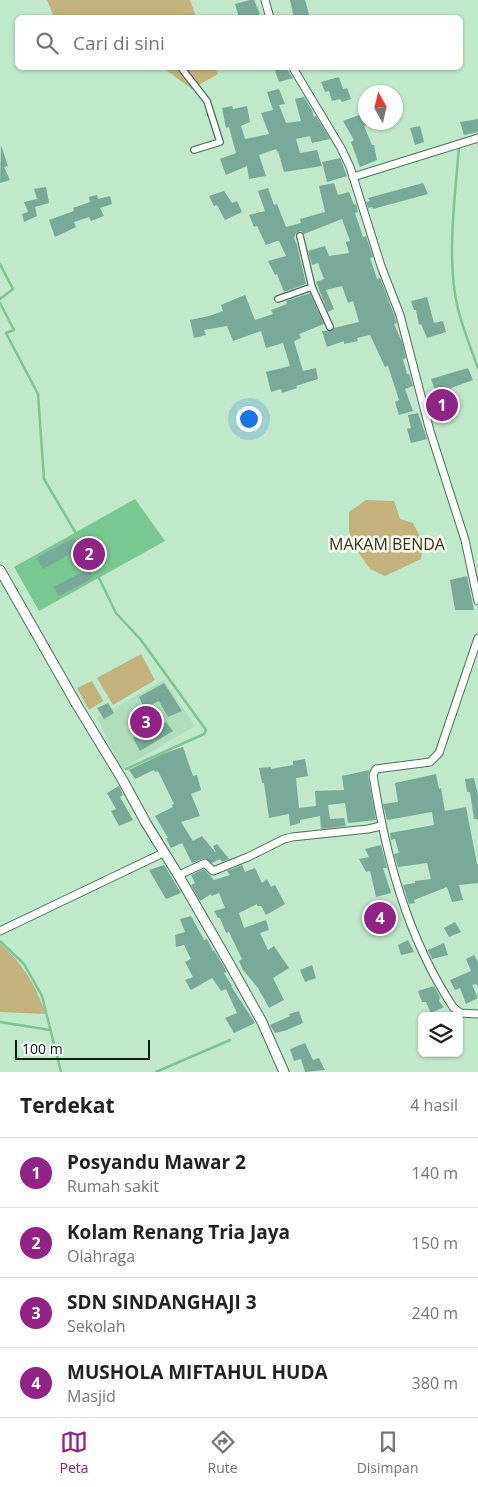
<!DOCTYPE html>
<html lang="id">
<head>
<meta charset="utf-8">
<style>
  body { margin:0; font-family:"Open Sans",sans-serif; background:#f2f2f2; color:#222 }
  .controls { position:absolute; right:15px; bottom:15px; display:grid; overflow:hidden; border-radius:8px; box-shadow:0 1px 4px #0004 }
  .controls button { width:45px; height:45px; display:grid; place-items:center; padding:0; border:0; border-bottom:1px solid #e0e0e0; background:#fff; color:#222; font:25px sans-serif }
  .compass { position:absolute; left:358px; top:85px; width:45px; height:45px; border-radius:50%; background:#fff; box-shadow:0 1px 4px #0004; rotate:352deg }
  .scale { position:absolute; left:15px; bottom:12px; width:135px; box-sizing:border-box; padding-left:5px; border:2px solid #0d1c11; border-top:0; font-size:14px; line-height:18px; white-space:nowrap; color:#0d1c11; -webkit-text-stroke:4px #fafefb; paint-order:stroke }
  .you { position:absolute; left:248px; top:418px; width:18px; height:18px; margin:-12px; border:4px solid #fff; border-radius:50%; background:#1a73e8; box-shadow:0 0 0 8px #1a73e833 }
  .badge { display:grid; place-items:center; width:32px; height:32px; border-radius:50%; background:#912385; color:#fff; font-size:16px; font-weight:700 }
  .pin { position:absolute; translate:-50% -50%; border:2px solid #fff; box-shadow:0 1px 5px #0006 }
  .list { margin:0; padding:0; list-style:none }
  h2 { display:flex; justify-content:space-between; align-items:center; height:65px; margin:0; padding:0 20px; font-size:21px }
  h2 small { font-size:16px; font-weight:400; color:#767676 }
  .list li { display:grid; grid-template-columns:32px 1fr auto; gap:15px; align-items:center; box-sizing:border-box; height:70px; padding:0 20px; border-top:1px solid #e0e0e0 }
  .list b { display:block; font-size:19px; white-space:nowrap }
  .list p { margin:0; font-size:16px; white-space:nowrap; color:#767676 }
  .list em { font-size:16px; font-style:normal; color:#767676 }
  .icon { flex:none; width:28px; height:28px; fill:none; stroke:currentColor; stroke-width:2; stroke-linecap:round; stroke-linejoin:round }
  .map { position:relative; flex:none; width:478px; height:1072px; overflow:hidden }
  .search { position:absolute; background:#fff; box-shadow:0 1px 4px #0004; left:15px; right:15px; top:15px; height:55px; display:flex; align-items:center; gap:12px; box-sizing:border-box; padding:0 18px; border-radius:8px; color:#767676; font-size:19px }
  .sheet { height:345px; background:#fff }
  nav { display:flex; justify-content:space-around; align-items:center; box-sizing:border-box; height:70px; border-top:1px solid #e0e0e0; background:#fff; font-size:14px; color:#767676 }
  nav a { display:grid; justify-items:center; gap:2px }
  nav .on { color:#912385 }
  .map>svg:first-child { display:block }
</style>
</head>
<body>
<div class="map">
<svg width="478" height="1072" viewBox="0 0 478 1072">
  <rect width="100%" height="100%" fill="#c0e8ca"/>
  <path fill="#afdebc" d="M164,680L195,726L122,769L97,718Z"/>
  <g fill="#c3b27b">
    <path d="M47,0H190L196,17H54Z"/>
    <path d="M163,68H216L218,74L192,89Z"/>
    <path d="M366,500L394,501L400,519L413,523L423,542L421,559L385,576L370,569L356,549L349,531V512Z"/>
    <path d="M141,654L155,680L113,705L97,678Z"/>
    <path d="M92,681L103,701L89,710L77,688Z"/>
    <path d="M0,943C25,967 33,981 46,1014L0,1012Z"/>
  </g>
  <path fill="#78c891" d="M135,499L165,541L39,611L14,567Z"/>
  <g fill="none" stroke-linecap="round" stroke-linejoin="round">
    <g stroke="#78c891" stroke-width="2.5">
      <path d="M459,147C455,197 446,261 458,309C463,329 471,349 478,368"/>
      <path d="M0,264L13,289L0,299"/>
      <path d="M0,303L14,330L6,333L38,394L44,479L77,535"/>
      <path d="M98,576L116,613L141,640L206,730L204,734L126,769"/>
      <path d="M0,941L24,964L42,996L61,1072"/>
      <path d="M0,1022L50,1030"/>
      <path d="M156,1072L230,1040"/>
    </g>
  </g>
  <g fill="#78aa9a">
    <path d="M250,0H254L260,14L249,18H239L235,4Z"/>
    <path d="M290,0H305L310,18H294Z"/>
    <path d="M274,68H286L293,78L279,82Z"/>
    <path d="M339,77L343,89L347,88L351,99L342,102L340,99L332,101L329,91L325,92L321,82Z"/>
    <path d="M279,89L285,104L279,105L286,123L301,121L295,99L304,97L312,110L314,117L316,116L330,139L312,143L310,136L296,139L300,153L317,150L322,166L284,172L278,151L277,152L276,149L259,155L266,176L249,179L247,166L226,175L220,159L236,153L229,127L226,128L222,108L232,106L233,109L247,106L250,122L241,126L245,139L269,134L261,113L273,110L267,92Z"/>
    <path d="M362,114L367,125L364,126L372,145H374L377,160L360,167L351,142L354,140L343,121Z"/>
    <path d="M478,119V132L464,135L460,122Z"/>
    <path d="M420,126L424,142L415,145L410,128Z"/>
    <path d="M1,145L8,166L4,167L10,180L0,183Z"/>
    <path d="M340,158L347,176L327,182L322,162Z"/>
    <path d="M334,183L338,195L349,192L354,205L356,204L358,212L355,213L363,237L366,236L373,257L370,258L377,279L380,278L395,317L397,323L394,324L402,342L406,358L403,359L407,374H409L413,386L405,389L413,411L399,415L395,402L399,400L388,366L385,367L370,335L357,338L358,341L344,344V341L327,347L322,331H331L334,328L359,322L353,301L348,303L342,286L326,290L334,309L328,312L316,282L324,279L318,263L312,265L308,251L325,246L329,256L349,253L346,242L350,241L342,219L304,234L301,231L296,233L294,238L297,245L306,284L284,292L277,274L275,275L268,261L286,256L279,241H277L266,245L257,226L254,227L249,215L265,211L258,191L268,188L274,205L277,204L286,227L301,223L300,219L325,212L319,186Z"/>
    <path d="M423,183L428,194L373,209L372,207L368,208L366,202L370,201L368,198Z"/>
    <path d="M46,187L49,203L35,207L37,216L24,222L22,214L28,212L24,202L37,199L34,189Z"/>
    <path d="M224,191L232,203L237,201L242,212L225,220L217,205L214,206L209,196Z"/>
    <path d="M97,195L98,199L110,196L112,204L100,208L104,216L91,221L89,217L74,222L76,227L55,237L49,220L74,211L73,208L90,202L89,197Z"/>
    <path d="M310,293L324,324L299,334L301,338L294,341L303,371L316,368L318,379L296,386L297,388L282,393L281,389L271,392L266,372L290,366L283,343L266,348L261,331L233,341L227,326L204,330L206,335L194,338L190,320L209,316L223,311L221,305L235,299L245,295L255,320L273,314L271,310L287,304L286,301Z"/>
    <path d="M427,297L434,323L443,321L446,332L427,338L421,324L419,325L416,310H414L411,301Z"/>
    <path d="M468,368L473,380L451,388L456,412L435,418L432,410L439,409L437,402H439L431,379Z"/>
    <path d="M418,413L427,439L411,443L407,429L411,428L408,415Z"/>
    <path d="M74,538L79,549L43,569L36,558Z"/>
    <path d="M89,569L93,578L59,596L53,587Z"/>
    <path d="M467,576L474,610H455L450,580Z"/>
    <path d="M164,683L182,711L168,717L159,701L144,708L139,697Z"/>
    <path d="M108,703L114,713L104,719L97,708Z"/>
    <path d="M166,722L173,731L140,751L133,738Z"/>
    <path d="M183,747L193,776L197,775L201,790L191,794L200,816L181,822L193,841L202,836L215,852H216L213,846L217,844L229,859L222,862L220,859L212,863L205,858L192,863L182,843L171,848L166,838H168L155,816L173,807L172,805L174,804L158,771L155,772L154,770L135,779L129,770L165,753Z"/>
    <path d="M305,759L308,776L296,778L299,808L316,806L315,791L344,790L342,776L369,770L368,776L376,820L348,823L345,803L328,805L330,819L344,818L346,826L321,829L320,816L300,820V823L290,826L289,814L269,818L264,783H262L259,768L271,767V769L293,765V761Z"/>
    <path d="M436,774L439,789L441,788L445,811L466,807L477,864H478V883L459,885L463,900L452,902L447,887L414,900L415,903L409,904L403,885L415,883V881L431,879L427,863L398,867L394,854L399,853L395,839L391,840L390,833L434,825L432,812L387,820L383,804L398,802L395,783Z"/>
    <path d="M474,778L478,795V819H474L470,792H467L465,779Z"/>
    <path d="M119,786L123,795L120,797L133,820L119,826L111,811L116,809L107,793Z"/>
    <path d="M381,845L387,868H383L391,893L376,897L370,871L366,872L359,859L369,857L365,849Z"/>
    <path d="M164,865L181,893L166,899L149,870Z"/>
    <path d="M242,865L245,872L255,868L262,883L267,879L271,887L275,885L285,904L266,915L261,906H257V904L239,913L244,928L266,920L269,930L260,933L268,950L274,946L289,968L273,978L284,1000L269,1008L258,988L243,970L239,961L242,959L229,932L226,933L220,918H218L214,911L225,908L219,893L212,896L211,894L200,901L191,885L195,883L191,875L204,869L214,880L230,875L227,871Z"/>
    <path d="M388,909L390,923L371,927V913Z"/>
    <path d="M191,916L204,940L207,939L213,951L214,950L227,972L224,973L232,986H231L255,1023L234,1033L225,1018L237,1013L226,989L221,991L212,978L191,990L185,980L193,977L185,962L191,959L184,945L176,947L175,935L185,932L180,919Z"/>
    <path d="M455,922L461,932L449,937L444,928Z"/>
    <path d="M408,940L414,952L401,955L398,945Z"/>
    <path d="M444,943L448,955L432,959L428,950Z"/>
    <path d="M474,955L478,962V987L476,984L472,985L478,998L466,1004L460,988L455,990L450,980L471,971L466,959Z"/>
    <path d="M312,965L316,978L305,982L300,970Z"/>
    <path d="M434,986L440,997L439,1001L444,1007L431,1013L426,1002H422L418,991Z"/>
    <path d="M299,1011L303,1023L287,1030L275,1033L270,1025L290,1016L289,1014Z"/>
    <path d="M305,1043L313,1060L319,1058L325,1070L305,1072L301,1059L294,1061L290,1049Z"/>
  </g>
  <g fill="none" stroke-linecap="round" stroke-linejoin="round">
    <g stroke="#4d7158" stroke-width="8">
      <g id="pedestrian">
        <path d="M185,68L182,69L207,101L220,142L194,150"/>
        <path d="M300,236L312,287L330,327"/>
        <path d="M278,299L312,287"/>
      </g>
    </g>
    <g stroke="#4d7158" stroke-width="9">
      <g id="minor">
        <path d="M265,0L270,18"/>
        <path d="M293,68L341,148L350,167L381,266L400,315L430,431L465,540L478,601"/>
        <path d="M353,177L478,138"/>
        <path d="M478,638L439,753L430,762L376,769L373,775C386,857 407,937 453,1007L460,1013L478,1014"/>
        <path d="M179,875L205,863L213,871L248,857L284,839L292,837L368,829L381,826"/>
        <path d="M0,931L163,853"/>
      </g>
    </g>
    <g stroke="#4d7158" stroke-width="11">
      <path id="tertiary" d="M0,570L77,705L122,779L146,823L180,878L229,963L262,1022L284,1072"/>
    </g>
    <use href="#pedestrian" stroke="#fff" stroke-width="5.5"/>
    <use href="#minor" stroke="#fff" stroke-width="7"/>
    <use href="#tertiary" stroke="#fff" stroke-width="9"/>
  </g>
  <g text-anchor="middle" dominant-baseline="central" stroke-width="5" stroke-linejoin="round" paint-order="stroke">
    <g font-size="16" fill="#392e07" stroke="#fafefb">
      <text x="387" y="544">MAKAM BENDA</text>
    </g>
  </g>
</svg>
<div class="controls">
<button><svg class="icon" aria-label="layers" viewBox="0 0 24 24"><path d="M12 4l9 5-9 5-9-5zM3 14l9 5 9-5"/></svg></button>
</div>
<svg class="compass" viewBox="-18 -18 36 36"><path d="M0-13l5 13h-10z" fill="#e53935"/><path d="M0 13l5-13h-10z" fill="#767676"/></svg>
<div class="scale">100 m</div>
<div class="you"></div>
<div class="pin badge" style="left:442px;top:405px">1</div>
<div class="pin badge" style="left:89px;top:554px">2</div>
<div class="pin badge" style="left:146px;top:722px">3</div>
<div class="pin badge" style="left:380px;top:918px">4</div>
<div class="search"><svg class="icon" aria-label="search" viewBox="0 0 24 24"><circle cx="10" cy="10" r="6"/><path d="M15 15l6 6"/></svg>Cari di sini</div>
</div>
<section class="sheet">
<h2>Terdekat<small>4 hasil</small></h2>
<ul class="list">
<li><span class="badge">1</span><div><b>Posyandu Mawar 2</b><p>Rumah sakit</p></div><em>140 m</em></li>
<li><span class="badge">2</span><div><b>Kolam Renang Tria Jaya</b><p>Olahraga</p></div><em>150 m</em></li>
<li><span class="badge">3</span><div><b>SDN SINDANGHAJI 3</b><p>Sekolah</p></div><em>240 m</em></li>
<li><span class="badge">4</span><div><b>MUSHOLA MIFTAHUL HUDA</b><p>Masjid</p></div><em>380 m</em></li>
</ul>
</section>
<nav>
<a class="on"><svg class="icon" aria-label="map" viewBox="0 0 24 24"><path d="M3 6l6-2 6 2 6-2v14l-6 2-6-2-6 2zM9 4v14M15 6v14"/></svg>Peta</a>
<a><svg class="icon" aria-label="directions" viewBox="0 0 24 24"><path d="M12 3l9 9-9 9-9-9zM9 14v-3h6M13 9l2 2-2 2"/></svg>Rute</a>
<a><svg class="icon" aria-label="saved" viewBox="0 0 24 24"><path d="M7 4h10v16l-5-4-5 4z"/></svg>Disimpan</a>
</nav>
</body>
</html>
